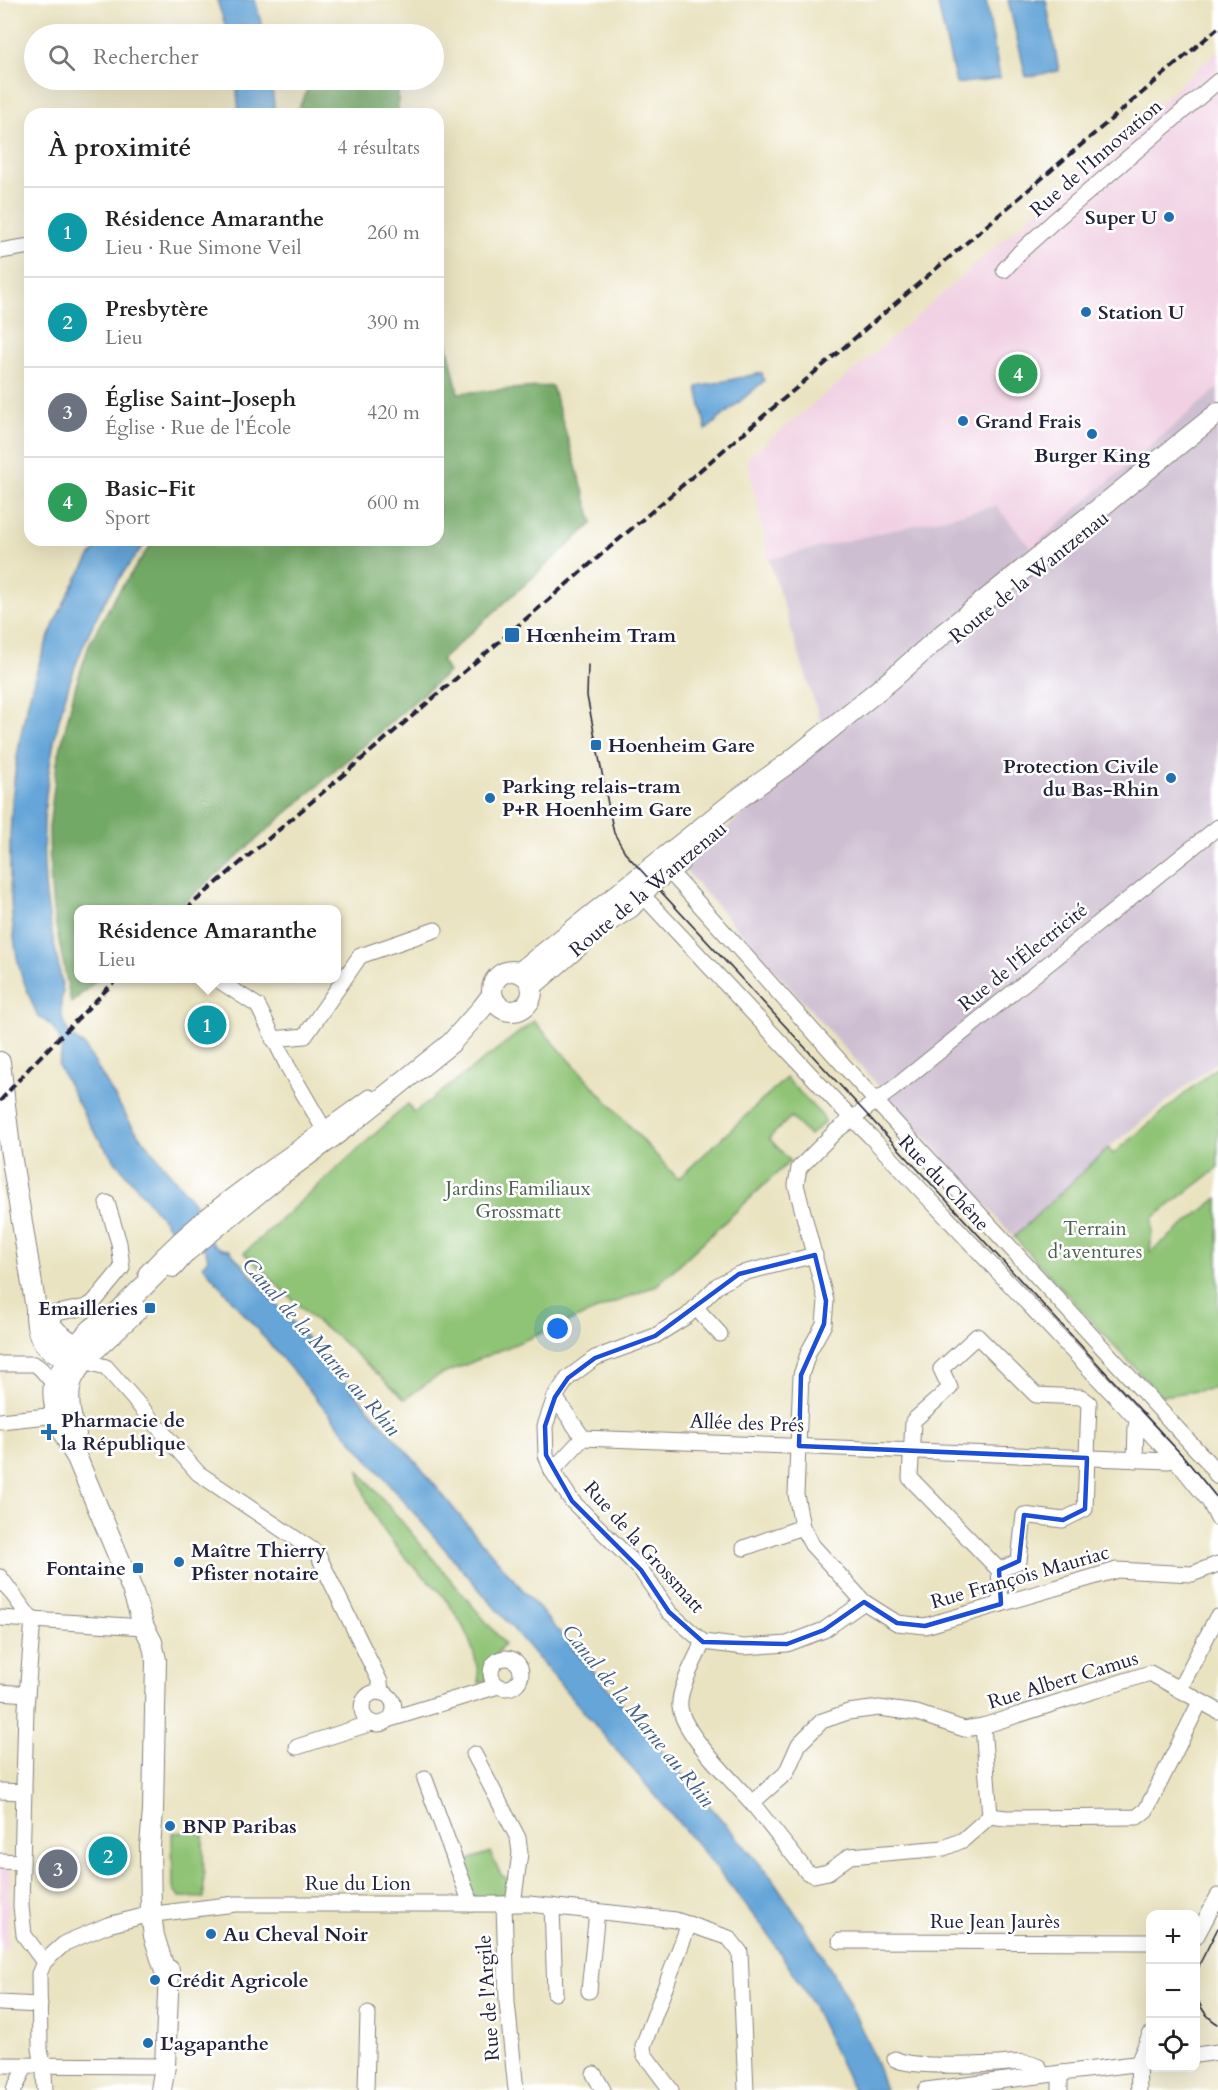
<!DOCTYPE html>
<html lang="fr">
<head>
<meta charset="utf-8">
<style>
  body { margin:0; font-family:Cardo,serif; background:#f2f2f2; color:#222 }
  .controls { position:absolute; right:18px; bottom:18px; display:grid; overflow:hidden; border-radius:12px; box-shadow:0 6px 24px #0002 }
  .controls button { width:54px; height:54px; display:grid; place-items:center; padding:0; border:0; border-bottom:2px solid #e0e0e0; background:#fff; color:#222; font:30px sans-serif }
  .you { position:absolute; left:558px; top:1329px; width:21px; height:21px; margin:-15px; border:4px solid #fff; border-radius:50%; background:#1a73e8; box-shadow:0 0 0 9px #1a73e833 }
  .badge { display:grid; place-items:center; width:39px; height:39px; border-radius:50%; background:#0b8043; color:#fff; font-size:20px; font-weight:700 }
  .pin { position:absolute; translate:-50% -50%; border:3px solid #fff; box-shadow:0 2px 6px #0006 }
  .popup { position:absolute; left:74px; top:905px; width:267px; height:78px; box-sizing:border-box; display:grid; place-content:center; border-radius:12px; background:#fff; filter:drop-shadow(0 2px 4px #0005); font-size:20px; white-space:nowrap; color:#767676 }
  .popup b { font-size:22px; color:#222 }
  .popup::after { content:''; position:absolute; left:50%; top:100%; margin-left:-12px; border:12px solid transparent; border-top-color:#fff }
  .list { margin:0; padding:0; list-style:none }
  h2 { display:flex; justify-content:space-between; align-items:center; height:78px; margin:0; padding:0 24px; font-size:26px }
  h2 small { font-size:20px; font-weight:400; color:#767676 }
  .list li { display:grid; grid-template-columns:39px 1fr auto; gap:18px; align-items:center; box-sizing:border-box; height:90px; padding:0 24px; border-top:2px solid #e0e0e0 }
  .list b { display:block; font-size:22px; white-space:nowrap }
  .list p { margin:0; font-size:20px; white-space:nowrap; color:#767676 }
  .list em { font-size:20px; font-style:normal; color:#767676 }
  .icon { flex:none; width:33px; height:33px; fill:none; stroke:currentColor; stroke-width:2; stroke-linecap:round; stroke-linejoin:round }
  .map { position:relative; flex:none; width:1218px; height:2090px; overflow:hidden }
  .search { position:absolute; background:#fff; box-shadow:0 6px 24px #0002; left:24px; top:24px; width:420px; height:66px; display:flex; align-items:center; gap:15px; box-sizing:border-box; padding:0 21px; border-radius:33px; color:#767676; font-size:22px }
  .panel { position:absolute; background:#fff; box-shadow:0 6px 24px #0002; left:24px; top:108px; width:420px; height:438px; border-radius:18px }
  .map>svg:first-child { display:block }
</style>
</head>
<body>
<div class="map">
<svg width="1218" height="2090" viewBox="0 0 1218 2090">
  <rect width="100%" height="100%" fill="#fff"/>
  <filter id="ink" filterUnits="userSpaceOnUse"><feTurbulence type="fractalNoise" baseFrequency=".0167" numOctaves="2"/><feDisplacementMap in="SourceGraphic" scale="12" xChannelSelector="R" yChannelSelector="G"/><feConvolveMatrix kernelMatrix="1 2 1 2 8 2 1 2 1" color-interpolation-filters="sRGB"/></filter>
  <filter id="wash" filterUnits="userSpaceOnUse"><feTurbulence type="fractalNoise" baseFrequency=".008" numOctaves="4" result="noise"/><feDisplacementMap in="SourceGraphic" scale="24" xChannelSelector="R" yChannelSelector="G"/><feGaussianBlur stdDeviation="1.35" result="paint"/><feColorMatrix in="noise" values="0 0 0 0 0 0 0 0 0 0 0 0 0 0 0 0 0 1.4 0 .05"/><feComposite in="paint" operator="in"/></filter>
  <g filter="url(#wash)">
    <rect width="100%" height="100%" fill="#eae3c1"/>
    <g fill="#f1d0e3">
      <path d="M1218,51V388L1031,549L996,506L769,559L747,458L862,364Z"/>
      <path d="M0,1867H10L7,1949H0Z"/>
    </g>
    <path fill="#cebed1" d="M1218,388V1061L1108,1148L1014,1237L683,868L826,739L769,559L996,506L1031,548Z"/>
    <g fill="#8fc375" stroke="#587258" stroke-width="1.5">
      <path d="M534,1021L678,1179L786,1078L824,1118V1123L809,1136L791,1117L769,1138L790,1161L657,1285L434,1378L405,1399L338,1338L314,1320L244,1253L408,1104L414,1113Z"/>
      <path d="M1218,1066V1168L1153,1218L1150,1252L1218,1198V1388L1161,1396L1014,1237L1108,1148L1113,1154Z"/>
      <path d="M359,1471L504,1643L487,1668V1681L479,1683C477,1650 463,1621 442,1595C434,1584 422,1576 413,1566C388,1539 364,1509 359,1471Z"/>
      <path d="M203,1831L204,1898L180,1897L173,1889L172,1833Z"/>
      <path d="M490,1852L501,1875L512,1882L510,1899L475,1900L461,1863Z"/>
    </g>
    <g fill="#73a966" stroke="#4a6650" stroke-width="1.5">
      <path d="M312,80H398V114H296Z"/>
      <path d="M438,302L458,393L552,386L593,523L441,660L448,672L177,909L78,910V978L98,979L71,1003L53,910L50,872L49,828L57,763L75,688L90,642L115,597L154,540H438Z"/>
    </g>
    <g fill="#65a5d8" stroke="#44648a" stroke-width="1.5">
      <path d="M217,0H255L264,34H228Z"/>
      <path d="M937,0H986L1000,78L956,84Z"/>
      <path d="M1008,0H1046L1059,71L1026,77Z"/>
      <path d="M236,80H271L275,114H239Z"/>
      <path d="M762,373L764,381L706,430L697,387Z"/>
      <path d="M102,540H147C128,566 108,592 95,620C56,700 38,795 45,883C47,920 58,955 63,992C57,1012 64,1036 84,1045L132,1126L198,1208L196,1224C205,1235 214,1250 229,1250L415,1461L473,1532L771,1877C817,1944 861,2012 885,2090H853L809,1998L768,1934L707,1856L203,1266L208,1259L206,1251L188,1233H174L108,1152L88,1122L58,1065C67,1045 57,1025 38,1017C32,1002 26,988 21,974C13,947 11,907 10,879C7,761 31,636 102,540Z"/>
    </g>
  </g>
  <g filter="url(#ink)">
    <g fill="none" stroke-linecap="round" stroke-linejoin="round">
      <g stroke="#86827e" stroke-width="17">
        <g id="minor">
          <path d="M0,251L30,246"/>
          <path d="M1004,270L1021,251L1053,222L1218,81"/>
          <path d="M1218,827L894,1088L836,1131L799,1168L796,1185L826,1301L824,1324L809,1351L801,1375L796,1494L802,1527L812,1545L864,1602L897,1623L925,1626L1117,1570L1192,1574L1218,1564"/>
          <path d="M662,863L892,1119L1207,1461L1218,1477"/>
          <path d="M635,887L838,1104L871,1137L1180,1465L1209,1501L1218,1519"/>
          <path d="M215,978L258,1006L288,1067L325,1131"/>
          <path d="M273,1039L305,1036L360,956L435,930"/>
          <path d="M815,1255L739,1274L718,1285L687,1316L655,1336L595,1358L568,1378L555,1397L545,1426L546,1455L552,1471L572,1501L641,1570L669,1612L703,1642L744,1647L787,1644L824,1630L864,1602"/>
          <path d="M146,1273C210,1202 294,1154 369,1097"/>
          <path d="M696,1308L720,1334"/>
          <path d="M42,1316L86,1307L93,1303L122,1268L119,1243L107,1203"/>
          <path d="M84,1361L106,1367L198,1473L317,1553L380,1682L381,1693"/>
          <path d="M0,1364H34C43,1368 46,1377 54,1383"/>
          <path d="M555,1397L583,1438L1169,1461"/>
          <path d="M0,1421L67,1414"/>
          <path d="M1135,1460L1136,1426"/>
          <path d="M552,1471L583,1438"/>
          <path d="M744,1548L802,1527"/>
          <path d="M999,1570L1019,1561L1024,1515L1063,1520L1085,1509L1089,1403L1081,1397L1036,1395L977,1336L941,1369L950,1388L913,1421L910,1478L999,1570L1001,1604"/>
          <path d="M0,1577L31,1619"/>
          <path d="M0,1618L144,1627"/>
          <path d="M33,1619L26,1708L21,1906L24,1935L44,1962"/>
          <path d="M703,1642C696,1659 678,1689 680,1707C683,1734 733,1781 752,1803L786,1773L799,1744L822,1721L848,1712L879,1708L917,1713L964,1729L983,1726L990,1816L963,1840L944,1848L850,1856L828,1872L814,1875L807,1872L752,1803"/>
          <circle cx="506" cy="1673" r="15"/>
          <path d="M1179,1690L1217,1617"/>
          <path d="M0,1692L27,1694"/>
          <circle cx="378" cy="1708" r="16"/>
          <path d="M390,1719L498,1686"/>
          <path d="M983,1726L1150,1673L1218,1711"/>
          <path d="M297,1747L372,1723"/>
          <path d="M474,1754L518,1838L520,1853L513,1904"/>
          <path d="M425,1779L471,1904"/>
          <path d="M0,1791L24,1792"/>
          <path d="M990,1816L1006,1818L1137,1817L1146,1810L1200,1702"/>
          <path d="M0,1861L22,1862"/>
          <path d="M504,1904L507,2002L516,2090"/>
          <path d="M552,1906L555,1993"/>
          <path d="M1196,1937L1218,1896"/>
          <path d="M840,1941L1150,1942"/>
          <path d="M589,1991L597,1911"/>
          <path d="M0,2003L40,2005"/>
          <path d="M1196,2055L1218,2052"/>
          <path d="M895,2059C911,2068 977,2065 998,2064C1013,2063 1025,2060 1039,2067L1042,2075"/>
          <path d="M0,2065L165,2066"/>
          <path d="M1060,2073V2090"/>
          <path d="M594,2074L603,2090"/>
          <path d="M14,2090L25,2067"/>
          <path d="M45,2090L44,2072L40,2049L39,1974L44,1962L65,1943L108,1925L147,1915L235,1904H529L676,1920L729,1938L740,1952L746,2090"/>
          <path d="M366,2090L368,2014"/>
          <path d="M671,2090L644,2054L643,2046L689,1924"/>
          <path d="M926,2090L1150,2062"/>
          <path d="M1139,2090L1138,2063L1150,2035"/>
        </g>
      </g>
      <g stroke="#86827e" stroke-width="22">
        <g id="major">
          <circle cx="512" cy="991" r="20"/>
          <path d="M520,972L735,801L787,764L892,679L944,633L1218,413"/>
          <path d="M532,986L603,925L631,907L652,883L679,863"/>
          <path d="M0,1062L10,1148L36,1309C35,1342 47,1354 79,1360"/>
          <path d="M173,1267L186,1252L282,1174L349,1125L451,1043L482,1008L492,995"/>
          <path d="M36,1309L58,1333L76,1346L82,1356"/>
          <path d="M76,1434C71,1419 67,1399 71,1383C78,1360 119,1329 137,1310"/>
          <path d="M168,1981L154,1936L151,1914L150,1846L153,1811L156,1660L152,1642L144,1627L132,1589L77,1458C65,1439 50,1407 54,1384C55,1379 60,1372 63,1368C74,1348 90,1323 113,1317L163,1267L181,1257"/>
          <path d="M161,2090L165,2066L169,1970"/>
        </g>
      </g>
      <use href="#minor" stroke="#fff" stroke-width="15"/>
      <use href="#major" stroke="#fff" stroke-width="20"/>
      <g stroke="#22223b" stroke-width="1.5">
        <path d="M588,665L587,696L609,809L614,833L626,854L1183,1456L1218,1499"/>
        <path d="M1196,1976L1200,1963L1218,1928"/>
        <path d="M1196,1993C1199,2007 1206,2017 1218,2024"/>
      </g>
      <g stroke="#22223b" stroke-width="4" stroke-dasharray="9 4.5" stroke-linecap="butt">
        <path d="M185,910L1218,28"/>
        <path d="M0,1101L32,1065L118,978"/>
      </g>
    </g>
  </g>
  <path fill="none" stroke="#1d4ed8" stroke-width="4.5" stroke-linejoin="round" d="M815,1255L826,1301L824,1324L801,1375L799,1446L1087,1458L1085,1509L1063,1520L1024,1515L1019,1561L999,1570L1001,1604L925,1626L897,1623L864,1602L824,1630L787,1644L703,1642L669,1612L641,1570L572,1501L546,1455L545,1426L555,1397L568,1378L595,1358L655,1336L739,1274Z"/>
  <g fill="#1f6fb2" stroke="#fff" stroke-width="2">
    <circle cx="1169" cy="217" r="6"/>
    <circle cx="1086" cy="312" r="6"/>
    <circle cx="963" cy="421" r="6"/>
    <circle cx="1092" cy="434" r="6"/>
    <rect x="504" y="627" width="16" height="16" rx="3"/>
    <rect x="590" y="739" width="12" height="12" rx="3"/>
    <circle cx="1171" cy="778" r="6"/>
    <circle cx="490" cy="798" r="6"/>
    <rect x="144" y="1302" width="12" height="12" rx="3"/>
    <path d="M46 1423h6v6h6v6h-6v6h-6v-6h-6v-6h6z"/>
    <circle cx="179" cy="1562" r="6"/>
    <rect x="132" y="1562" width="12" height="12" rx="3"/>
    <circle cx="170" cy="1826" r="6"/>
    <circle cx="211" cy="1934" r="6"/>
    <circle cx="155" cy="1980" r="6"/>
    <circle cx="148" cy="2043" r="6"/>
  </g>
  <g text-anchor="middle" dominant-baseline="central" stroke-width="5" stroke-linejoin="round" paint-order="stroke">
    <g font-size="20" fill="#22223b" stroke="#fff">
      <text transform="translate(1096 158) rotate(-41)">Rue de l'Innovation</text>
      <text transform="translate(1029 577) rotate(-39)">Route de la Wantzenau</text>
      <text transform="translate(648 889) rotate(-40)">Route de la Wantzenau</text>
      <text transform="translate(1023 957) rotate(-39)">Rue de l'Électricité</text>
      <text transform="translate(944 1183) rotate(47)">Rue du Chêne</text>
      <text transform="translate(747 1423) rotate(2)">Allée des Prés</text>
      <text transform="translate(644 1547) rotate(48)">Rue de la Grossmatt</text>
      <text transform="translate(1020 1577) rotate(-16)">Rue François Mauriac</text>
      <text transform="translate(1063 1680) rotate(-17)">Rue Albert Camus</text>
      <text x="358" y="1883">Rue du Lion</text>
      <text x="995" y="1921">Rue Jean Jaurès</text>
      <text transform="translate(488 1998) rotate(-94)">Rue de l'Argile</text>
    </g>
    <g font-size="20" font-weight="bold" fill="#22223b" stroke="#fff" text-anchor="start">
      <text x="1157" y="217" text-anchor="end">Super U</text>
      <text x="1098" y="312">Station U</text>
      <text x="975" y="421">Grand Frais</text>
      <text x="1092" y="455" text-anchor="middle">Burger King</text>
      <text x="526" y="635">Hœnheim Tram</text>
      <text x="608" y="745">Hoenheim Gare</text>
      <text x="1159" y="766" text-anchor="end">Protection Civile<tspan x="1159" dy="23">du Bas-Rhin</tspan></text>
      <text x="502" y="786">Parking relais-tram<tspan x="502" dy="23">P+R Hoenheim Gare</tspan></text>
      <text x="138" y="1308" text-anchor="end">Emailleries</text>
      <text x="61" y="1420">Pharmacie de<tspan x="61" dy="23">la République</tspan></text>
      <text x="191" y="1550">Maître Thierry<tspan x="191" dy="23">Pfister notaire</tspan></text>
      <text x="126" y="1568" text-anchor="end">Fontaine</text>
      <text x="182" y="1826">BNP Paribas</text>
      <text x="223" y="1934">Au Cheval Noir</text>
      <text x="167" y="1980">Crédit Agricole</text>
      <text x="160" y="2043">L'agapanthe</text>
    </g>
    <g font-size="20" fill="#4e6252" stroke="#fff">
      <text x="518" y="1188">Jardins Familiaux<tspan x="518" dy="23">Grossmatt</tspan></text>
      <text x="1095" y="1228">Terrain<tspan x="1095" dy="23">d'aventures</tspan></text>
    </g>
    <g font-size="21" font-style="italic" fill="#405d82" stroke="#fff">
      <text transform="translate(321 1347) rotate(49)">Canal de la Marne au Rhin</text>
      <text transform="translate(638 1716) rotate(51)">Canal de la Marne au Rhin</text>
    </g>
  </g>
</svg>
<div class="controls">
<button>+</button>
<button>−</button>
<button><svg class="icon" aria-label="locate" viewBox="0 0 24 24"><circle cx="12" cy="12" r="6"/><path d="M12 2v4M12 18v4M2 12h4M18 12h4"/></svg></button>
</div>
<div class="you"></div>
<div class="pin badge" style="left:207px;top:1025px;background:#0f9aa8">1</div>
<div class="popup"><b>Résidence Amaranthe</b>Lieu</div>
<div class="pin badge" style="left:108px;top:1856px;background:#0f9aa8">2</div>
<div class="pin badge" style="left:58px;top:1869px;background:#6b7280">3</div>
<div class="pin badge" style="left:1018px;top:374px;background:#2e9e5b">4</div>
<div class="search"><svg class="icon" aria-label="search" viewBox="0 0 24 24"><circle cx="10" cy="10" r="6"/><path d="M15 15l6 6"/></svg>Rechercher</div>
<section class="panel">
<h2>À proximité<small>4 résultats</small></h2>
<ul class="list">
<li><span class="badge" style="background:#0f9aa8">1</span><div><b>Résidence Amaranthe</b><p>Lieu · Rue Simone Veil</p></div><em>260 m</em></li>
<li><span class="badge" style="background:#0f9aa8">2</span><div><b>Presbytère</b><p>Lieu</p></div><em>390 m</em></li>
<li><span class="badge" style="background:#6b7280">3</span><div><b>Église Saint-Joseph</b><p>Église · Rue de l'École</p></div><em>420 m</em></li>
<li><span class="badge" style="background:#2e9e5b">4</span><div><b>Basic-Fit</b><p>Sport</p></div><em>600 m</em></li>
</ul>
</section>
</div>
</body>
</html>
